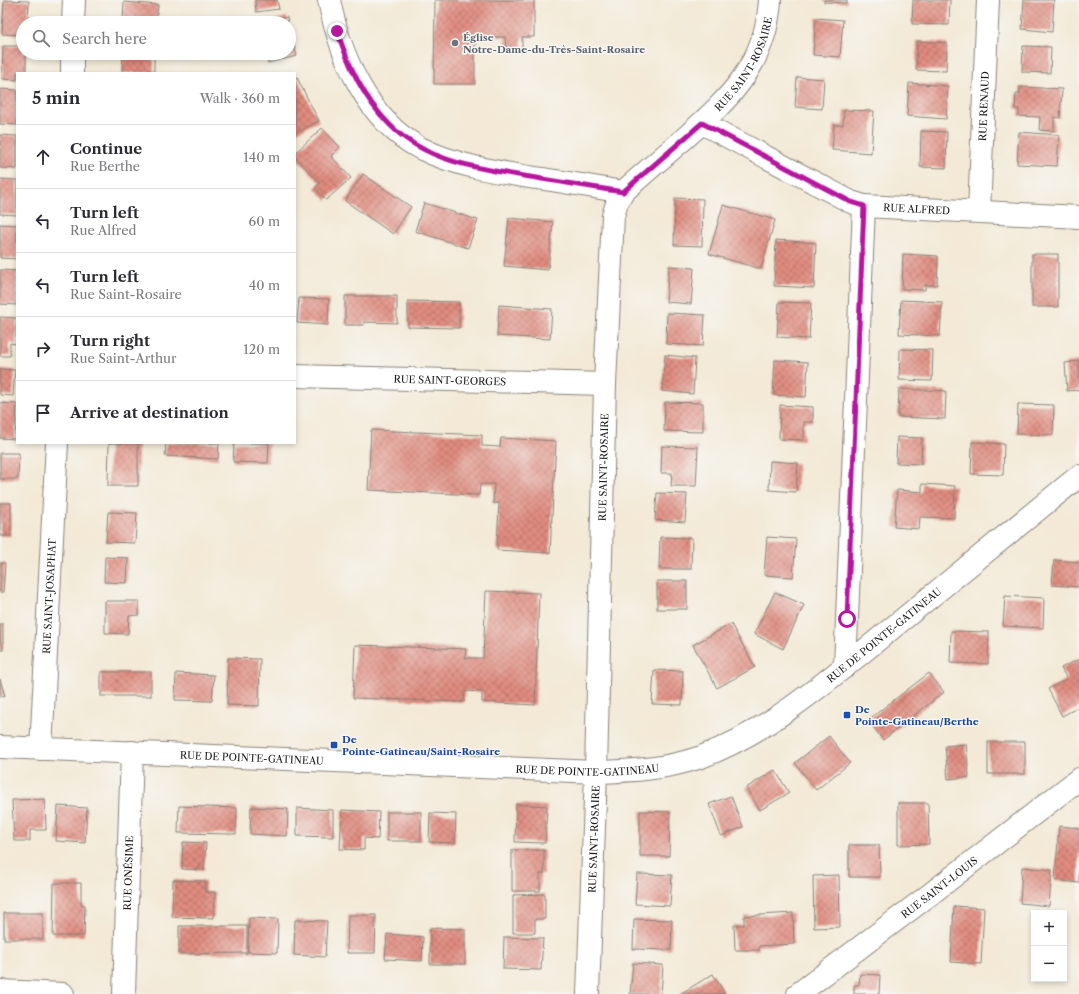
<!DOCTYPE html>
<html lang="en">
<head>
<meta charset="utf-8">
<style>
  body { margin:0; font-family:"Libre Caslon Text",serif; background:#f2f2f3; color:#2b2b33 }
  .controls { position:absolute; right:12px; bottom:12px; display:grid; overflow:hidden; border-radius:0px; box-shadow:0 2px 6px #0003 }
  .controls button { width:36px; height:36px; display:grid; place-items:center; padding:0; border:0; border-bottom:1px solid #e1e1e2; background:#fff; color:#2b2b33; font:20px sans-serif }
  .stop { position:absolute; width:12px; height:12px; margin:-9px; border:3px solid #b5179e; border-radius:50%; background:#fff }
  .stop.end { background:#b5179e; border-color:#fff; box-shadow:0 1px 4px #0008 }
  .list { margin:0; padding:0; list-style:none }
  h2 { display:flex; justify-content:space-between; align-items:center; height:52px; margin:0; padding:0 16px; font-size:17px }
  h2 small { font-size:13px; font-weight:400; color:#7c7c81 }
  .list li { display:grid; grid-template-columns:26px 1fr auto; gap:12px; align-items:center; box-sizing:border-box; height:64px; padding:0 16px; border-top:1px solid #e1e1e2 }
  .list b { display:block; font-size:15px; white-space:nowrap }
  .list p { margin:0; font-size:13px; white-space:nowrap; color:#7c7c81 }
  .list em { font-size:13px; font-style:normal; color:#7c7c81 }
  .icon { flex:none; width:22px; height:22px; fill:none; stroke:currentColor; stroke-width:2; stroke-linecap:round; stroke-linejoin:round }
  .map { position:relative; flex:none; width:1079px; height:994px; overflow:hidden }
  .search { position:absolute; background:#fff; box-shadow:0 2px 6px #0003; left:16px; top:16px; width:280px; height:44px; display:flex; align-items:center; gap:10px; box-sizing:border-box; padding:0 14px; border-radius:22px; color:#7c7c81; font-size:15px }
  .panel { position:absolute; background:#fff; box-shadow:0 2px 6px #0003; left:16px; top:72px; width:280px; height:372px; border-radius:0px }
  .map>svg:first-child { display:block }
</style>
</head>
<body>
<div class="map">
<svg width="1079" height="994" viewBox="0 0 1079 994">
  <defs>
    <pattern id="building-cross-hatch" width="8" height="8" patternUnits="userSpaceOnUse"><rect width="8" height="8" fill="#e18c80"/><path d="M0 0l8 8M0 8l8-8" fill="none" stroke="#b67268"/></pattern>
  </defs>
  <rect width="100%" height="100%" fill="#f6f6f2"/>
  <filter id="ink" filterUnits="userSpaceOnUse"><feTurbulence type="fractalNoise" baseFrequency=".025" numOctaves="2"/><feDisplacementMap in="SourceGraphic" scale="8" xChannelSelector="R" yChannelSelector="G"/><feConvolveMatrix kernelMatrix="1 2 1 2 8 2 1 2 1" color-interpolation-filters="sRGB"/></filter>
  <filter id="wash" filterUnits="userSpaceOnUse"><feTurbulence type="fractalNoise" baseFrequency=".012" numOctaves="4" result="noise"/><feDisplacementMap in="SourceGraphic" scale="16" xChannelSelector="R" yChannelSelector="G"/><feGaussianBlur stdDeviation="0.9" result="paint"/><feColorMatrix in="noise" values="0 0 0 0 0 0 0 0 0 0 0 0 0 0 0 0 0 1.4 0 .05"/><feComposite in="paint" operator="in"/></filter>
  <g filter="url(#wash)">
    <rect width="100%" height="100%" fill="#f3e9d6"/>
    <g id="blocks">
      <g fill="url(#building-cross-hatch)">
        <path d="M4,0L29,1L28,23H23V35L2,34Z"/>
        <path d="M255,0H277L279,9L256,12Z"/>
        <path d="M435,0H534V37H522V48H506L505,37H475V84H434Z"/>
        <path d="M824,0H847V3L824,2Z"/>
        <path d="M913,0H950L949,25L912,24Z"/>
        <path d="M1024,0H1054L1052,32L1022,29Z"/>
        <path d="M124,2L158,5L156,23H131V22L123,21Z"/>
        <path d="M287,17L288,23H266V22Z"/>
        <path d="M816,18L843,20L840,57L813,55Z"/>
        <path d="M289,28L297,56L268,63L265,53H289Z"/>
        <path d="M917,41L947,43L946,71L916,70Z"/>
        <path d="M3,46H23V53H26V73H17V80L2,79Z"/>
        <path d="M1023,46L1051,47L1050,73L1022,72Z"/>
        <path d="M123,53H154V73H122Z"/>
        <path d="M295,74L319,121L295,133Z"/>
        <path d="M797,77L824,79L822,109L795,107Z"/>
        <path d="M909,83L948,86L946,119L907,116Z"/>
        <path d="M1020,87L1062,89L1060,118L1054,117V131L1039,130L1040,117L1019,116V109H1015L1016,94H1020Z"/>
        <path d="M0,89L17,90V125L0,124Z"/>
        <path d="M844,110L874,111L871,153L832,150L834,125H843Z"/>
        <path d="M322,128L340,147L331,156L351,178L326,200L315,188L320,183L295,157V153Z"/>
        <path d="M921,131L947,132L946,168L920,167Z"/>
        <path d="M1019,132L1059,135L1057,166L1017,164Z"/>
        <path d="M0,135L17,136V169L0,168Z"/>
        <path d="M363,174L411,207L393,234L345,201Z"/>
        <path d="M0,179L17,180V215L0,214Z"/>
        <path d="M675,198L703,199L702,246L674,245Z"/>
        <path d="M424,203L478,220L468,248L415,231Z"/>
        <path d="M723,205L775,220L761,269L709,254Z"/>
        <path d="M509,218L553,222L548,270L504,266Z"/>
        <path d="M0,224L17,225V259L0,258Z"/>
        <path d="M776,240L816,243L814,288L774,286Z"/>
        <path d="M903,254L938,256L937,285H925V290L902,289Z"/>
        <rect x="1032" y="254" width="26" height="53"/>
        <path d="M669,266L694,268L691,304L666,302Z"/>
        <path d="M0,270L17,271V305L0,304Z"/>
        <path d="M345,296H397V323L364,322V325H345Z"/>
        <path d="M299,298L329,299L328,325L297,323Z"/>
        <path d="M901,300L942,302L940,336L899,334Z"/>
        <path d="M408,301L459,302V328L408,327Z"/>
        <path d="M779,302L811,303L809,339L777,337Z"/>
        <path d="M499,305L552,309L550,339L497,336Z"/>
        <path d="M667,313L705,315L703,346L666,344Z"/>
        <path d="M0,317L17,318L16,344L10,343V356H0Z"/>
        <path d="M900,349L933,350L932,381L899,380Z"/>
        <path d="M665,355L695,358L693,394L662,391Z"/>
        <path d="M775,360L808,362L806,397L773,395Z"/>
        <path d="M1079,361V390L1067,391L1065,363Z"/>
        <path d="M0,369L15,370L13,396L0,395Z"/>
        <path d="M899,389L946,391L945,419L898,417Z"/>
        <path d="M665,402L703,403V432L664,431Z"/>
        <path d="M0,403L17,404L15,439L0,438Z"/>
        <path d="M1018,404L1054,405L1053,435L1017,434Z"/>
        <path d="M780,405L813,407V422H804V440L779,439Z"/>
        <path d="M371,430L482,435V446L500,447L501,438L556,441L550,553L497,550L499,503H493L494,484H480L479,495L368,490Z"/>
        <path d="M897,437L922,438L921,464L896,463Z"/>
        <path d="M972,442L1004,444L1003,475L971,474Z"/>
        <path d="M109,443H138V486H108Z"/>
        <path d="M166,443H219L218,459L165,456Z"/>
        <path d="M234,443H269L268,463L233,462Z"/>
        <path d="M662,446L698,447L696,486H671L672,473H661Z"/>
        <path d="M0,453H19L18,479H0Z"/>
        <path d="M770,461L798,463L796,492L769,490Z"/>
        <path d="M922,484L955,486L954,518L920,517L919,529L894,527L897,490L922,492Z"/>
        <path d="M657,493L687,494L685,522L655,520Z"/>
        <rect x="0" y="503" width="11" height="33"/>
        <path d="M108,512L137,513L135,543L106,542Z"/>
        <path d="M660,537L692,538L691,569H659Z"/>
        <path d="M767,537L796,539L793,577L764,575Z"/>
        <path d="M105,557L128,558L127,583L104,582Z"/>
        <path d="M1054,560L1079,562V587L1052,585Z"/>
        <path d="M0,563H5L3,592H0Z"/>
        <rect x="657" y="581" width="30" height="28"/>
        <path d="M486,591L539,593L535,705L482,702V692L465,691L464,702L353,698L355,645L466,649L465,658H483Z"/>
        <path d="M775,592L804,605L783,649L754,634Z"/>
        <path d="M1005,596L1044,598L1043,628L1003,626Z"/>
        <path d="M105,601H139V615L129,616L128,634L105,633Z"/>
        <rect x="0" y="624" width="3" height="26"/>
        <path d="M731,624L755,667L717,688L693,645Z"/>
        <path d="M951,631L989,632L988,664L950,663Z"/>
        <path d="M228,658L260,659L259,706L227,705Z"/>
        <path d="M1079,659V707L1062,716L1048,689L1067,679L1061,668Z"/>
        <path d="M654,670L683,671L682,705L652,704Z"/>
        <rect x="101" y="672" width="50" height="24"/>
        <path d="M176,673L214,675L212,701L175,700Z"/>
        <path d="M929,673L944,692L883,740L868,720Z"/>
        <path d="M0,679L5,696L0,697Z"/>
        <path d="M829,736L850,763L816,790L795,763Z"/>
        <rect x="988" y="742" width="37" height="32"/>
        <path d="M966,744L969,777L948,779L945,746Z"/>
        <path d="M775,770L789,793L760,810L746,788Z"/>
        <path d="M731,796L743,827L721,836L709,804Z"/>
        <path d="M45,799L46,830H30V841H14L12,800Z"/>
        <path d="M898,803H928L929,844L898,845Z"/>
        <path d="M516,804L547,806L545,843L515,842Z"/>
        <path d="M58,806L87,808L85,843L56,841Z"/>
        <path d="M179,806L237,808L236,834L178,833Z"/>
        <path d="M251,807L288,809L287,836L250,834Z"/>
        <path d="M297,808L333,810V837L297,836Z"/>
        <path d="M342,810L379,812L378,839L364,838V850L340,849Z"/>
        <path d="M640,811L670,812L669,856H640Z"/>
        <rect x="387" y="812" width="34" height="29"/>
        <path d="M430,813L456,814L455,843L429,842Z"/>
        <path d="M1059,826L1079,828V883L1055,880Z"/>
        <path d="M183,842L206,843L204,870L182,869Z"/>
        <path d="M849,845H879L880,877H849Z"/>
        <path d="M512,850H544V874H540V891H512Z"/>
        <path d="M1022,867L1052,870L1049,906L1020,903Z"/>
        <path d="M637,874L672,875L670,906L635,904Z"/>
        <path d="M839,875L840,927L814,928L813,876Z"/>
        <path d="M173,880L205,881V892H215L214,918L172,917Z"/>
        <path d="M54,883H81V905H85L84,936H53Z"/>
        <path d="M545,894V919H535V933H513V895Z"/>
        <path d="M954,906L984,908L981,964L951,962Z"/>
        <rect x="4" y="913" width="39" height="26"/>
        <path d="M793,913L794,944L759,946V950H735L734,925H744V916Z"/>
        <path d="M348,915H376L375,953H347Z"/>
        <path d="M249,918L278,919L277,953L248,952Z"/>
        <path d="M634,919L672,920L671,950L633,949Z"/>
        <path d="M295,920L327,921L325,957L294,955Z"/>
        <path d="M179,926H247V953L179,954Z"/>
        <path d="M430,928L465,929V964H430Z"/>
        <path d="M387,934L423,937L422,961L385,959Z"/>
        <path d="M504,937L543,938L541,970L503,969Z"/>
        <path d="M633,963L663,965L661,994H630Z"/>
        <path d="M713,974L725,994H680Z"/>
        <path d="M860,974L880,975L879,994H854V985H859Z"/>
      </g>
    </g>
  </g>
  <g filter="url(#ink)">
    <use href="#blocks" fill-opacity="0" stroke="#888279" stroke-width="1"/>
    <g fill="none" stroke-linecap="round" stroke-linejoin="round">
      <g stroke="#888279" stroke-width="24">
        <g id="minor">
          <path d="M329,0C340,55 367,120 420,148C456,166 497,172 536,178C565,182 594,187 623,192"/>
          <path d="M73,23L74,0"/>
          <path d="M72,73V53"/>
          <path id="s1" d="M702,123L851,202L864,206L1079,217"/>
          <path id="s2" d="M979,212L988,0"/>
          <path id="s3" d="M295,376L605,384"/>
          <path d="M845,667L864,206"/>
          <path id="s4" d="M0,747L596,772C632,771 667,769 701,757C771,731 833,676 891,629C954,578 1016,527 1079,476"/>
          <path id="s5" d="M41,749L57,443"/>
          <path d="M0,991L63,994"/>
          <path id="s6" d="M124,994L132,752"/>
          <path id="s7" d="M588,994L596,772L605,384L613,216L617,203L623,192C643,174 664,156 685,138C730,98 766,64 770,0"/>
          <path id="s8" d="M798,994L928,896L1079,779"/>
        </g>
      </g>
      <use href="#minor" stroke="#fff" stroke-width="22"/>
    </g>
  </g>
  <g fill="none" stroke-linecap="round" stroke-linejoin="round" filter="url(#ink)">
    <path stroke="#b5179e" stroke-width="5" d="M337,31C349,66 363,98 390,125C429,165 490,170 542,179C569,183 596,188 623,192L702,123L851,202L864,206L847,619"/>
  </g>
  <circle fill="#6b7280" stroke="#f6f6f2" stroke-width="1.5" cx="455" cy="43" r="4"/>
  <g fill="#1a4fb4" stroke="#f6f6f2" stroke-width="1.5">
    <rect x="843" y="711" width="8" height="8" rx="2"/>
    <rect x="330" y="741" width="8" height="8" rx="2"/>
  </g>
  <g text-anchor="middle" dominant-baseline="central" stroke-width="3" stroke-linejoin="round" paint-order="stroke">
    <g font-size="10" font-weight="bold" fill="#5b616d" stroke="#f6f6f2" text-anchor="start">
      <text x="463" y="37">Église<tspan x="463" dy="12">Notre-Dame-du-Très-Saint-Rosaire</tspan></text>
    </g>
    <g font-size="10" fill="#1c1c1c" stroke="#f6f6f2">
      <text stroke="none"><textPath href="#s7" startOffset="983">RUE SAINT-ROSAIRE</textPath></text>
      <text stroke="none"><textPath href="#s2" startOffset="106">RUE RENAUD</textPath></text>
      <text stroke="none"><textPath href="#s1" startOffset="235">RUE ALFRED</textPath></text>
      <text stroke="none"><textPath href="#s3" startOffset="155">RUE SAINT-GEORGES</textPath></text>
      <text stroke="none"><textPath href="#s7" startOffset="527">RUE SAINT-ROSAIRE</textPath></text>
      <text stroke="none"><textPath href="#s5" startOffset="153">RUE SAINT-JOSAPHAT</textPath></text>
      <text stroke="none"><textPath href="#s4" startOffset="924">RUE DE POINTE-GATINEAU</textPath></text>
      <text stroke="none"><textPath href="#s4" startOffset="252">RUE DE POINTE-GATINEAU</textPath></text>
      <text stroke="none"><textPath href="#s4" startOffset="588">RUE DE POINTE-GATINEAU</textPath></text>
      <text stroke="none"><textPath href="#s7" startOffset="155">RUE SAINT-ROSAIRE</textPath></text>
      <text stroke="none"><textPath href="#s6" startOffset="121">RUE ONÉSIME</textPath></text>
      <text stroke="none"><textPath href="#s8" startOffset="177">RUE SAINT-LOUIS</textPath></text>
    </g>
    <g font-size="10" font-weight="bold" fill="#164399" stroke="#f6f6f2" text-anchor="start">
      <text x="855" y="709">De<tspan x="855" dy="12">Pointe-Gatineau/Berthe</tspan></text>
      <text x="342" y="739">De<tspan x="342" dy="12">Pointe-Gatineau/Saint-Rosaire</tspan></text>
    </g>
  </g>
</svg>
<div class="controls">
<button>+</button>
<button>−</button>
</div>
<div class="stop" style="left:847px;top:619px"></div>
<div class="stop end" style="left:337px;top:31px"></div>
<div class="search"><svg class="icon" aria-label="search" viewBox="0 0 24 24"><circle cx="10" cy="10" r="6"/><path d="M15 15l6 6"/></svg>Search here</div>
<section class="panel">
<h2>5 min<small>Walk · 360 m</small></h2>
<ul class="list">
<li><svg class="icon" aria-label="ahead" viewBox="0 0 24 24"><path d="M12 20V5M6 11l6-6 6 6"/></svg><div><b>Continue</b><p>Rue Berthe</p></div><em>140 m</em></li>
<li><svg class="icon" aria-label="left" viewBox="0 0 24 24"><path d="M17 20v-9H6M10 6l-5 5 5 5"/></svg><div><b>Turn left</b><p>Rue Alfred</p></div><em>60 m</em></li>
<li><svg class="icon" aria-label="left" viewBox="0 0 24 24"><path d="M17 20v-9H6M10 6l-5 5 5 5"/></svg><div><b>Turn left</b><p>Rue Saint-Rosaire</p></div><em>40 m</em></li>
<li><svg class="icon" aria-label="right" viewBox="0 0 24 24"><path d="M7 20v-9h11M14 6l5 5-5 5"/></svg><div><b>Turn right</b><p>Rue Saint-Arthur</p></div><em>120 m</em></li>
<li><svg class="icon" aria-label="arrive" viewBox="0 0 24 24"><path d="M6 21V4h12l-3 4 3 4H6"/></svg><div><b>Arrive at destination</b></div></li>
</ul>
</section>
</div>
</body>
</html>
